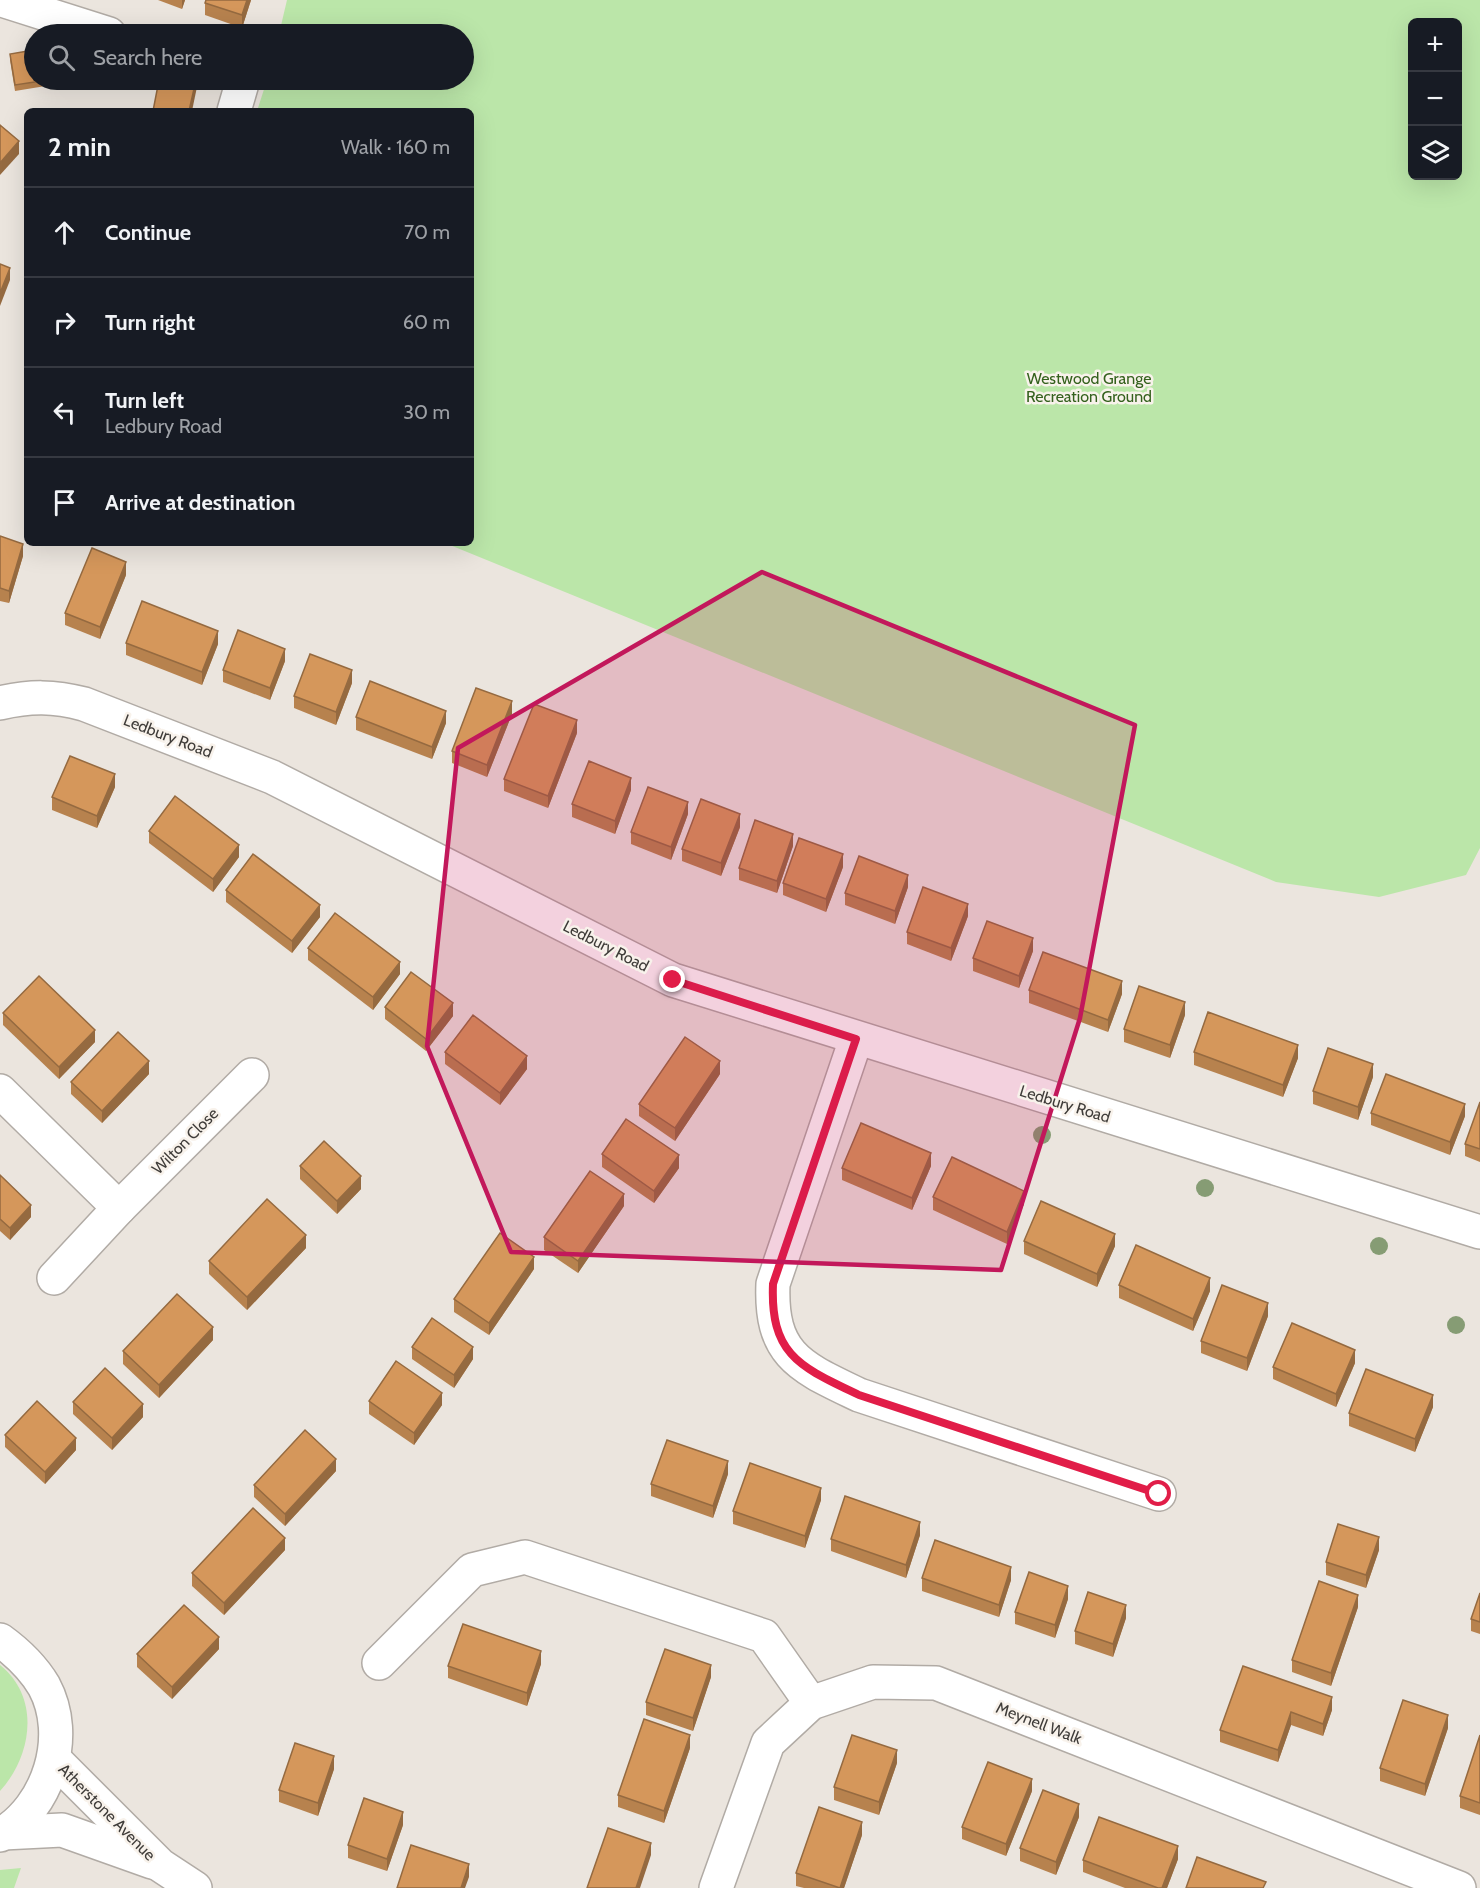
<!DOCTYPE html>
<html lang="en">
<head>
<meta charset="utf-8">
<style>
  body { margin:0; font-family:Cabin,sans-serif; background:#20242c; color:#f1f3f6 }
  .controls { position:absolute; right:18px; top:18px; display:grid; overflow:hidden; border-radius:9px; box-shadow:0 6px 24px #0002 }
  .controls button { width:54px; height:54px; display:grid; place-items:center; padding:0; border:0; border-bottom:2px solid #363941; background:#171b24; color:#f1f3f6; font:30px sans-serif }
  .stop { position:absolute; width:18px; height:18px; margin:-14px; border:4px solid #e11d48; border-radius:50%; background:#fff }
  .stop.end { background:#e11d48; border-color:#fff; box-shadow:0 2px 6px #0008 }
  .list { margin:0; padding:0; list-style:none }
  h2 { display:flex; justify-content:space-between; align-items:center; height:78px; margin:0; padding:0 24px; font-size:26px }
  h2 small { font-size:20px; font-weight:400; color:#9ea1a6 }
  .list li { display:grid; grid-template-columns:39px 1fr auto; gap:18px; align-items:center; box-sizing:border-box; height:90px; padding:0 24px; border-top:2px solid #363941 }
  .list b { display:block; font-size:22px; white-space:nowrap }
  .list p { margin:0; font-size:20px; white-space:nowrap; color:#9ea1a6 }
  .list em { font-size:20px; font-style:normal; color:#9ea1a6 }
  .icon { flex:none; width:33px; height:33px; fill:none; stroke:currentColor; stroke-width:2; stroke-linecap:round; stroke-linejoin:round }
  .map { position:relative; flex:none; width:1480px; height:1888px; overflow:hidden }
  .search { position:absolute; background:#171b24; box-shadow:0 6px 24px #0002; left:24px; top:24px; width:450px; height:66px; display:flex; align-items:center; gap:15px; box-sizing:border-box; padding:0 21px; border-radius:33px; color:#9ea1a6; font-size:22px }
  .panel { position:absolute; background:#171b24; box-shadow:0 6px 24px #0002; left:24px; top:108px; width:450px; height:438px; border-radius:9px }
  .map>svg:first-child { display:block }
</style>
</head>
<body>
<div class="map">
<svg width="1480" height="1888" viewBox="0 0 1480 1888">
  <rect width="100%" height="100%" fill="#ebe5de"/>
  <g fill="#bbe6a9" fill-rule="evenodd">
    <path d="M287,0H1480V848L1466,875L1379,897L1276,882L445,543H471V111H257L267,80H464V34H279ZM1412,22H1458V176H1412Z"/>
    <path d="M0,1665C41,1698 32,1756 0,1791Z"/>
    <path d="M21,1868L14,1888H0V1870Z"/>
  </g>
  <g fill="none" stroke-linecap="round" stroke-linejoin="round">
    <g stroke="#b1aba5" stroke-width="36">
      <g id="minor">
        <path d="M2,0L109,34"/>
        <path d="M234,111L243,80"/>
        <path d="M856,1039L773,1284C770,1356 801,1367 859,1395L1159,1494"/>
        <path d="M0,1091L119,1208L252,1075"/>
        <path d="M54,1278L119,1208"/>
        <path d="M379,1663L472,1570L525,1557L764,1636L811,1703"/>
        <path d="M716,1888L768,1743L811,1703L873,1682L936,1683L1459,1888"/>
      </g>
    </g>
    <g stroke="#b1aba5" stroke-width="36">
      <g id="tertiary">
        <path d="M0,703C30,696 54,696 84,704L272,777L673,980L1480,1232"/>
        <path d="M0,1640C18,1653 32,1666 44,1686C71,1736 49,1807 0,1835"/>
        <path d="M55,1760L160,1865L195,1888"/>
        <path d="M3,1833L62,1830L152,1862"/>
      </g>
    </g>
    <use href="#minor" stroke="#fff" stroke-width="33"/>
    <use href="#tertiary" stroke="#fff" stroke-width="33"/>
  </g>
  <g fill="#869c74">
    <circle cx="1042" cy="1135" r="9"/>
    <circle cx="1205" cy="1188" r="9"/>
    <circle cx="1379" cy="1246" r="9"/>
    <circle cx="1456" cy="1325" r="9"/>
  </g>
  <g fill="#b7824e">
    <path d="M158,0H185L182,9Z"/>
    <path d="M251,0L242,28L205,15V3Z"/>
    <path d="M10,54L34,80H64V83L15,91L10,60Z"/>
    <path d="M0,536L23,556L9,603L0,601Z"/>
    <path d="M126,575L100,639L65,625V613Z"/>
    <path d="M126,643L218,644L202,685L126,655Z"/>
    <path d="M285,661L270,700L223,682V670Z"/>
    <path d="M352,683L336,725L294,708V696Z"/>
    <path d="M512,714L487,777L452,763V751Z"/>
    <path d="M356,717L446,723L432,759L356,730Z"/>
    <path d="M577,733L548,808L504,791V779Z"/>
    <path d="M115,787L97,828L52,810V797Z"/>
    <path d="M631,790L615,834L572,817V804Z"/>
    <path d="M688,814L671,860L631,844V832Z"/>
    <path d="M740,827L721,876L682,861V849Z"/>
    <path d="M149,831L239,857L213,892L149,843Z"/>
    <path d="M793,846L777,893L739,880V868Z"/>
    <path d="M843,867L826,912L783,895V883Z"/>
    <path d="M908,887L895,924L845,905V893Z"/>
    <path d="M226,890L320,917L292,953L226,902Z"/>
    <path d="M968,916L951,961L907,944V932Z"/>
    <path d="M308,948L400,974L373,1010L308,960Z"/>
    <path d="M1033,951L1019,988L973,971V958Z"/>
    <path d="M1029,990L1122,994L1108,1032L1029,1003Z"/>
    <path d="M385,1007L453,1016L426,1051L385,1019Z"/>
    <path d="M3,1013L95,1042L59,1079L3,1025Z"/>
    <path d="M1185,1015L1170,1058L1124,1042V1029Z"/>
    <path d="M445,1052L527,1069L500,1105L445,1064Z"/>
    <path d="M1194,1052L1298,1058L1283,1097L1194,1065Z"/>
    <path d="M149,1074L102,1123L71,1094V1082Z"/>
    <path d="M720,1074L675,1141L639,1116V1104Z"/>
    <path d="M1373,1077L1358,1120L1313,1104V1091Z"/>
    <path d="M1480,1102V1162L1465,1156V1144Z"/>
    <path d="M1371,1113L1465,1116L1450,1155L1371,1125Z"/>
    <path d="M602,1154L679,1168L654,1203L602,1167Z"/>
    <path d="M300,1166L361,1189L337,1214L300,1179Z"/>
    <path d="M931,1166L912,1210L842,1180V1168Z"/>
    <path d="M0,1175L31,1217L10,1240L0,1231Z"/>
    <path d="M933,1197L1024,1204L1007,1244L933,1210Z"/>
    <path d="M624,1206L578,1273L544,1250V1237Z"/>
    <path d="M1024,1241L1115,1246L1097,1287L1024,1254Z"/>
    <path d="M306,1248L247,1310L209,1274V1261Z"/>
    <path d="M534,1269L489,1335L454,1312V1299Z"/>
    <path d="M1119,1285L1210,1291L1193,1331L1119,1298Z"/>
    <path d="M1268,1316L1247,1371L1201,1353V1341Z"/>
    <path d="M213,1340L159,1398L123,1364V1351Z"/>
    <path d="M412,1347L473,1359L454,1388L412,1359Z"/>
    <path d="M1355,1363L1336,1407L1273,1379V1367Z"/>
    <path d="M369,1401L442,1405L414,1445L369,1414Z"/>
    <path d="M73,1402L143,1417L112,1450L73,1414Z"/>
    <path d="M1433,1407L1415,1452L1349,1426V1413Z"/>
    <path d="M5,1435L76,1450L45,1484L5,1447Z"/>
    <path d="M336,1471L285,1526L254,1497V1485Z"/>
    <path d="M728,1474L713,1518L651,1496V1484Z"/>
    <path d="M821,1500L805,1548L733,1524V1511Z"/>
    <path d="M920,1535L906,1578L831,1551V1539Z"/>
    <path d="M285,1550L224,1615L192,1586V1573Z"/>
    <path d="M1379,1550L1366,1588L1326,1575V1562Z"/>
    <path d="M922,1578L1011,1580L999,1617L922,1591Z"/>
    <path d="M1480,1593V1634L1471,1631V1619Z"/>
    <path d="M1068,1599L1055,1638L1015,1624V1612Z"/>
    <path d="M1358,1607L1331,1686L1292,1672V1660Z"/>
    <path d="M1126,1618L1113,1657L1075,1644V1631Z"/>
    <path d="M219,1649L172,1699L137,1667V1654Z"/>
    <path d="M541,1664L527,1706L448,1678V1666Z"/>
    <path d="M711,1677L693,1731L646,1715V1702Z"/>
    <path d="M1332,1697V1710L1323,1736L1291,1725L1278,1762L1220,1742V1730Z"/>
    <path d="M1448,1728L1425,1796L1380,1781V1768Z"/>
    <path d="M1480,1735V1815L1460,1808V1796Z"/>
    <path d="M690,1748L664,1823L618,1807V1795Z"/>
    <path d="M897,1763L879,1815L834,1800V1787Z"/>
    <path d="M334,1769L318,1816L279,1802V1790Z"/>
    <path d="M1032,1791L1006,1856L962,1839V1827Z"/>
    <path d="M1079,1817L1056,1875L1020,1861V1848Z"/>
    <path d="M403,1825L387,1871L348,1858V1845Z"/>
    <path d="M862,1835L844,1888H804L796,1886V1873Z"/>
    <path d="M1178,1859L1167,1888H1125L1083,1872V1860Z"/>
  </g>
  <g fill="#956a40">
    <path d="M182,0H185L182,9Z"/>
    <path d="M247,0H251L242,28V15Z"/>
    <path d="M196,80H198V82L192,111H189Z"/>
    <path d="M19,141V154L0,175V163Z"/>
    <path d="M10,268V280L0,306V293Z"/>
    <path d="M23,544V556L9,603V591Z"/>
    <path d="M126,562V575L100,639V627Z"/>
    <path d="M218,631V644L202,685V672Z"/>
    <path d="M285,649V661L270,700V688Z"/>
    <path d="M352,670V683L336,725V712Z"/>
    <path d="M512,701V714L487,777V765Z"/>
    <path d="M446,711V723L432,759V747Z"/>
    <path d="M577,720V733L548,808V796Z"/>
    <path d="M115,774V787L97,828V816Z"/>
    <path d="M631,778V790L615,834V821Z"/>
    <path d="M688,802V814L671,860V847Z"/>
    <path d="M740,814V827L721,876V863Z"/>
    <path d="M793,834V846L777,893V881Z"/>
    <path d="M239,845V857L213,892V879Z"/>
    <path d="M843,854V867L826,912V899Z"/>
    <path d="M908,875V887L895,924V911Z"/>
    <path d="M968,904V916L951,961V948Z"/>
    <path d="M320,905V917L292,953V941Z"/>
    <path d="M1033,938V951L1019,988V976Z"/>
    <path d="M400,962V974L373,1010V997Z"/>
    <path d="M1122,981V994L1108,1032V1020Z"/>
    <path d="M1185,1002V1015L1170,1058V1045Z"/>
    <path d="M453,1003V1016L426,1051V1039Z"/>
    <path d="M95,1030V1042L59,1079V1067Z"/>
    <path d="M1298,1045V1058L1283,1097V1085Z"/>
    <path d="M527,1056V1069L500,1105V1093Z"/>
    <path d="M149,1061V1074L102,1123V1111Z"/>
    <path d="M720,1061V1074L675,1141V1128Z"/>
    <path d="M1373,1064V1077L1358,1120V1107Z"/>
    <path d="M1465,1104V1116L1450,1155V1142Z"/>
    <path d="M931,1153V1166L912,1210V1198Z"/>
    <path d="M679,1155V1168L654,1203V1191Z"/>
    <path d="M361,1176V1189L337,1214V1201Z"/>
    <path d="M1024,1191V1204L1007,1244V1232Z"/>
    <path d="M624,1194V1206L578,1273V1261Z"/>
    <path d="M31,1205V1217L10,1240V1228Z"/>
    <path d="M1115,1234V1246L1097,1287V1274Z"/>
    <path d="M306,1235V1248L247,1310V1297Z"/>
    <path d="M534,1257V1269L489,1335V1323Z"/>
    <path d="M1210,1278V1291L1193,1331V1319Z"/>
    <path d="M1268,1303V1316L1247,1371V1358Z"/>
    <path d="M213,1327V1340L159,1398V1385Z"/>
    <path d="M473,1347V1359L454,1388V1375Z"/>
    <path d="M1355,1350V1363L1336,1407V1394Z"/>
    <path d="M442,1393V1405L414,1445V1433Z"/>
    <path d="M1433,1395V1407L1415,1452V1439Z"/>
    <path d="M143,1404V1417L112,1450V1438Z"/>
    <path d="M76,1438V1450L45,1484V1472Z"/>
    <path d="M336,1459V1471L285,1526V1514Z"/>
    <path d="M728,1461V1474L713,1518V1506Z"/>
    <path d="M821,1488V1500L805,1548V1536Z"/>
    <path d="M920,1522V1535L906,1578V1565Z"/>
    <path d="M1379,1537V1550L1366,1588V1575Z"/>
    <path d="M285,1538V1550L224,1615V1603Z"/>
    <path d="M1011,1567V1580L999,1617V1605Z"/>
    <path d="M1068,1586V1599L1055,1638V1625Z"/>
    <path d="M1358,1595V1607L1331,1686V1673Z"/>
    <path d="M1126,1605V1618L1113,1657V1644Z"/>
    <path d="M219,1637V1649L172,1699V1687Z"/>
    <path d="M541,1651V1664L527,1706V1693Z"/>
    <path d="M711,1665V1677L693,1731V1718Z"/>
    <path d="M1332,1697V1710L1323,1736V1724Z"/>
    <path d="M1291,1712V1725L1278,1762V1750Z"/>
    <path d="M1448,1715V1728L1425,1796V1784Z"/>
    <path d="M690,1735V1748L664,1823V1811Z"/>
    <path d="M897,1750V1763L879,1815V1802Z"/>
    <path d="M334,1756V1769L318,1816V1803Z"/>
    <path d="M1032,1779V1791L1006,1856V1844Z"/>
    <path d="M1079,1804V1817L1056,1875V1862Z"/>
    <path d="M403,1812V1825L387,1871V1859Z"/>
    <path d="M862,1822V1835L844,1888H840Z"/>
    <path d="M651,1843V1855L640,1888H636Z"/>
    <path d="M1178,1846V1859L1167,1888H1162Z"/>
    <path d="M469,1864V1877L465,1888H461Z"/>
  </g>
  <g fill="#d5975b" stroke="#956a40" stroke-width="1.5">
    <path d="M206,0H247L242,15L205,3Z"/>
    <path d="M34,50V80H48L15,85L10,54Z"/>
    <path d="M159,80H196L189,111H153Z"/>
    <path d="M0,125L19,141L0,163Z"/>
    <path d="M0,264L10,268L0,293Z"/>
    <path d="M0,536L23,544L9,591L0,588Z"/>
    <path d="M92,548L126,562L100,627L65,613Z"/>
    <path d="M142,601L218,631L202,672L126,643Z"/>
    <path d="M238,630L285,649L270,688L223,670Z"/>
    <path d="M310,654L352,670L336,712L294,696Z"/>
    <path d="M370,681L446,711L432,747L356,717Z"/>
    <path d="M476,688L512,701L487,765L452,751Z"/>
    <path d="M534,704L577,720L548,796L504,779Z"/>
    <path d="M70,756L115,774L97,816L52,797Z"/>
    <path d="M589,761L631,778L615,821L572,804Z"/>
    <path d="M648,787L688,802L671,847L631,832Z"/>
    <path d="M175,796L239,845L213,879L149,831Z"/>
    <path d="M701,799L740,814L721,863L682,849Z"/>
    <path d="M755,820L793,834L777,881L739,868Z"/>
    <path d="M799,838L843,854L826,899L783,883Z"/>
    <path d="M253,854L320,905L292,941L226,890Z"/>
    <path d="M859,856L908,875L895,911L845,893Z"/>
    <path d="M923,887L968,904L951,948L907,932Z"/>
    <path d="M335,913L400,962L373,997L308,948Z"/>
    <path d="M987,921L1033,938L1019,976L973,958Z"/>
    <path d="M1043,952L1122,981L1108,1020L1029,990Z"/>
    <path d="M411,972L453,1003L426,1039L385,1007Z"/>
    <path d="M39,976L95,1030L59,1067L3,1013Z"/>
    <path d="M1139,986L1185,1002L1170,1045L1124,1029Z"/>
    <path d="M1208,1012L1298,1045L1283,1085L1194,1052Z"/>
    <path d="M473,1015L527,1056L500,1093L445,1052Z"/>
    <path d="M118,1032L149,1061L102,1111L71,1082Z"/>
    <path d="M685,1037L720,1061L675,1128L639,1104Z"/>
    <path d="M1328,1048L1373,1064L1358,1107L1313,1091Z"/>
    <path d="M1386,1074L1465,1104L1450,1142L1371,1113Z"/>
    <path d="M1480,1102V1149L1465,1144Z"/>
    <path d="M626,1119L679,1155L654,1191L602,1154Z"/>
    <path d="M861,1123L931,1153L912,1198L842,1168Z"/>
    <path d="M324,1141L361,1176L337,1201L300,1166Z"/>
    <path d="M952,1157L1024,1191L1007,1232L933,1197Z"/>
    <path d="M590,1171L624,1194L578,1261L544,1237Z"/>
    <path d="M0,1175L31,1205L10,1228L0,1219Z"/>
    <path d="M267,1199L306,1235L247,1297L209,1261Z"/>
    <path d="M1041,1201L1115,1234L1097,1274L1024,1241Z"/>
    <path d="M500,1233L534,1257L489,1323L454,1299Z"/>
    <path d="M1136,1245L1210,1278L1193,1319L1119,1285Z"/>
    <path d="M1222,1285L1268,1303L1247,1358L1201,1341Z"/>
    <path d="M177,1294L213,1327L159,1385L123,1351Z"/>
    <path d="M432,1318L473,1347L454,1375L412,1347Z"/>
    <path d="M1292,1323L1355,1350L1336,1394L1273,1367Z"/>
    <path d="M396,1361L442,1393L414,1433L369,1401Z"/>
    <path d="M105,1368L143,1404L112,1438L73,1402Z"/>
    <path d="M1366,1369L1433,1395L1415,1439L1349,1413Z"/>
    <path d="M37,1401L76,1438L45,1472L5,1435Z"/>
    <path d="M305,1430L336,1459L285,1514L254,1485Z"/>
    <path d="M667,1440L728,1461L713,1506L651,1484Z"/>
    <path d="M750,1463L821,1488L805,1536L733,1511Z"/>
    <path d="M845,1496L920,1522L906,1565L831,1539Z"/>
    <path d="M253,1508L285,1538L224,1603L192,1573Z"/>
    <path d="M1338,1524L1379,1537L1366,1575L1326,1562Z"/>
    <path d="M935,1540L1011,1567L999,1605L922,1578Z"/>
    <path d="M1029,1572L1068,1586L1055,1625L1015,1612Z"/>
    <path d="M1319,1581L1358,1595L1331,1673L1292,1660Z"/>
    <path d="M1088,1592L1126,1605L1113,1644L1075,1631Z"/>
    <path d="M1480,1593V1622L1471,1619Z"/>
    <path d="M184,1605L219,1637L172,1687L137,1654Z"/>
    <path d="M463,1624L541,1651L527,1693L448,1666Z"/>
    <path d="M665,1649L711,1665L693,1718L646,1702Z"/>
    <path d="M1243,1666L1332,1697L1323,1724L1291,1712L1278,1750L1220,1730Z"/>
    <path d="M1403,1700L1448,1715L1425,1784L1380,1768Z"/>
    <path d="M644,1719L690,1735L664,1811L618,1795Z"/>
    <path d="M852,1735L897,1750L879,1802L834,1787Z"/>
    <path d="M1480,1735V1803L1460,1796Z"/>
    <path d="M295,1743L334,1756L318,1803L279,1790Z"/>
    <path d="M988,1762L1032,1779L1006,1844L962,1827Z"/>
    <path d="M1043,1790L1079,1804L1056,1862L1020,1848Z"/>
    <path d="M364,1798L403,1812L387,1859L348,1845Z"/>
    <path d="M819,1807L862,1822L840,1888L796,1873Z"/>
    <path d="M1099,1817L1178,1846L1162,1888H1158L1083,1860Z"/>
    <path d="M608,1828L651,1843L636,1888H587Z"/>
    <path d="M411,1845L469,1864L461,1888H397Z"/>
    <path d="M1197,1857L1266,1882L1263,1888H1186Z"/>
  </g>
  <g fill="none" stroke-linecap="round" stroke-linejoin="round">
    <path stroke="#e11d48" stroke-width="8" d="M673,980L856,1039L773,1284C770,1356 801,1367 859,1395L1159,1494"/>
  </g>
  <path fill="#c2185b" fill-opacity="0.2" stroke="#c2185b" stroke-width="4.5" stroke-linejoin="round" d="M762,572L1135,725L1080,1018L1001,1270L511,1252L427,1046L458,748Z"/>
  <g text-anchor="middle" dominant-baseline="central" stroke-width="5" stroke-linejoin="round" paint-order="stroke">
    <g font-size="16" fill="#34611d" stroke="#f8f2eb">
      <text x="1089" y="378">Westwood Grange<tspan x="1089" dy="18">Recreation Ground</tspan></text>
    </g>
    <g font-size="16" fill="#3f3c39" stroke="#f8f2eb">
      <text transform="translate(168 736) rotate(21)">Ledbury Road</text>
      <text transform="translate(606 946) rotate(27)">Ledbury Road</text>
      <text transform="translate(1065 1104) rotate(17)">Ledbury Road</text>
      <text transform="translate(185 1141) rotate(-45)">Wilton Close</text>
      <text transform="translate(1039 1723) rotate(21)">Meynell Walk</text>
      <text transform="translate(107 1812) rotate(45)">Atherstone Avenue</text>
    </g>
  </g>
</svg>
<div class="controls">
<button>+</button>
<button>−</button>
<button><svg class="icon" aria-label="layers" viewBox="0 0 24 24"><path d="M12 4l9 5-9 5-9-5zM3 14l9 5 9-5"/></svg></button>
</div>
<div class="stop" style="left:1159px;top:1494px"></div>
<div class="stop end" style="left:673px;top:980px"></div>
<div class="search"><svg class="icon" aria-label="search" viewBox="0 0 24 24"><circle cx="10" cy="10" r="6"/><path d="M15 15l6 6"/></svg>Search here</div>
<section class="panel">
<h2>2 min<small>Walk · 160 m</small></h2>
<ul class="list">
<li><svg class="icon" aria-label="ahead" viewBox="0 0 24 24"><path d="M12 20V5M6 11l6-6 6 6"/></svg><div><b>Continue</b></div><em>70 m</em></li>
<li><svg class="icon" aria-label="right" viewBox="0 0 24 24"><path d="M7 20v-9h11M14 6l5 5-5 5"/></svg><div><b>Turn right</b></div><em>60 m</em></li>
<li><svg class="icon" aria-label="left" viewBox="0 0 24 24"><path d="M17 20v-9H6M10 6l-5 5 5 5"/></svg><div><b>Turn left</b><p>Ledbury Road</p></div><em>30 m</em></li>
<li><svg class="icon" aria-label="arrive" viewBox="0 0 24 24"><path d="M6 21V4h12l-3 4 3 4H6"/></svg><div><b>Arrive at destination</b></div></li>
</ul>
</section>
</div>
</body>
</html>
